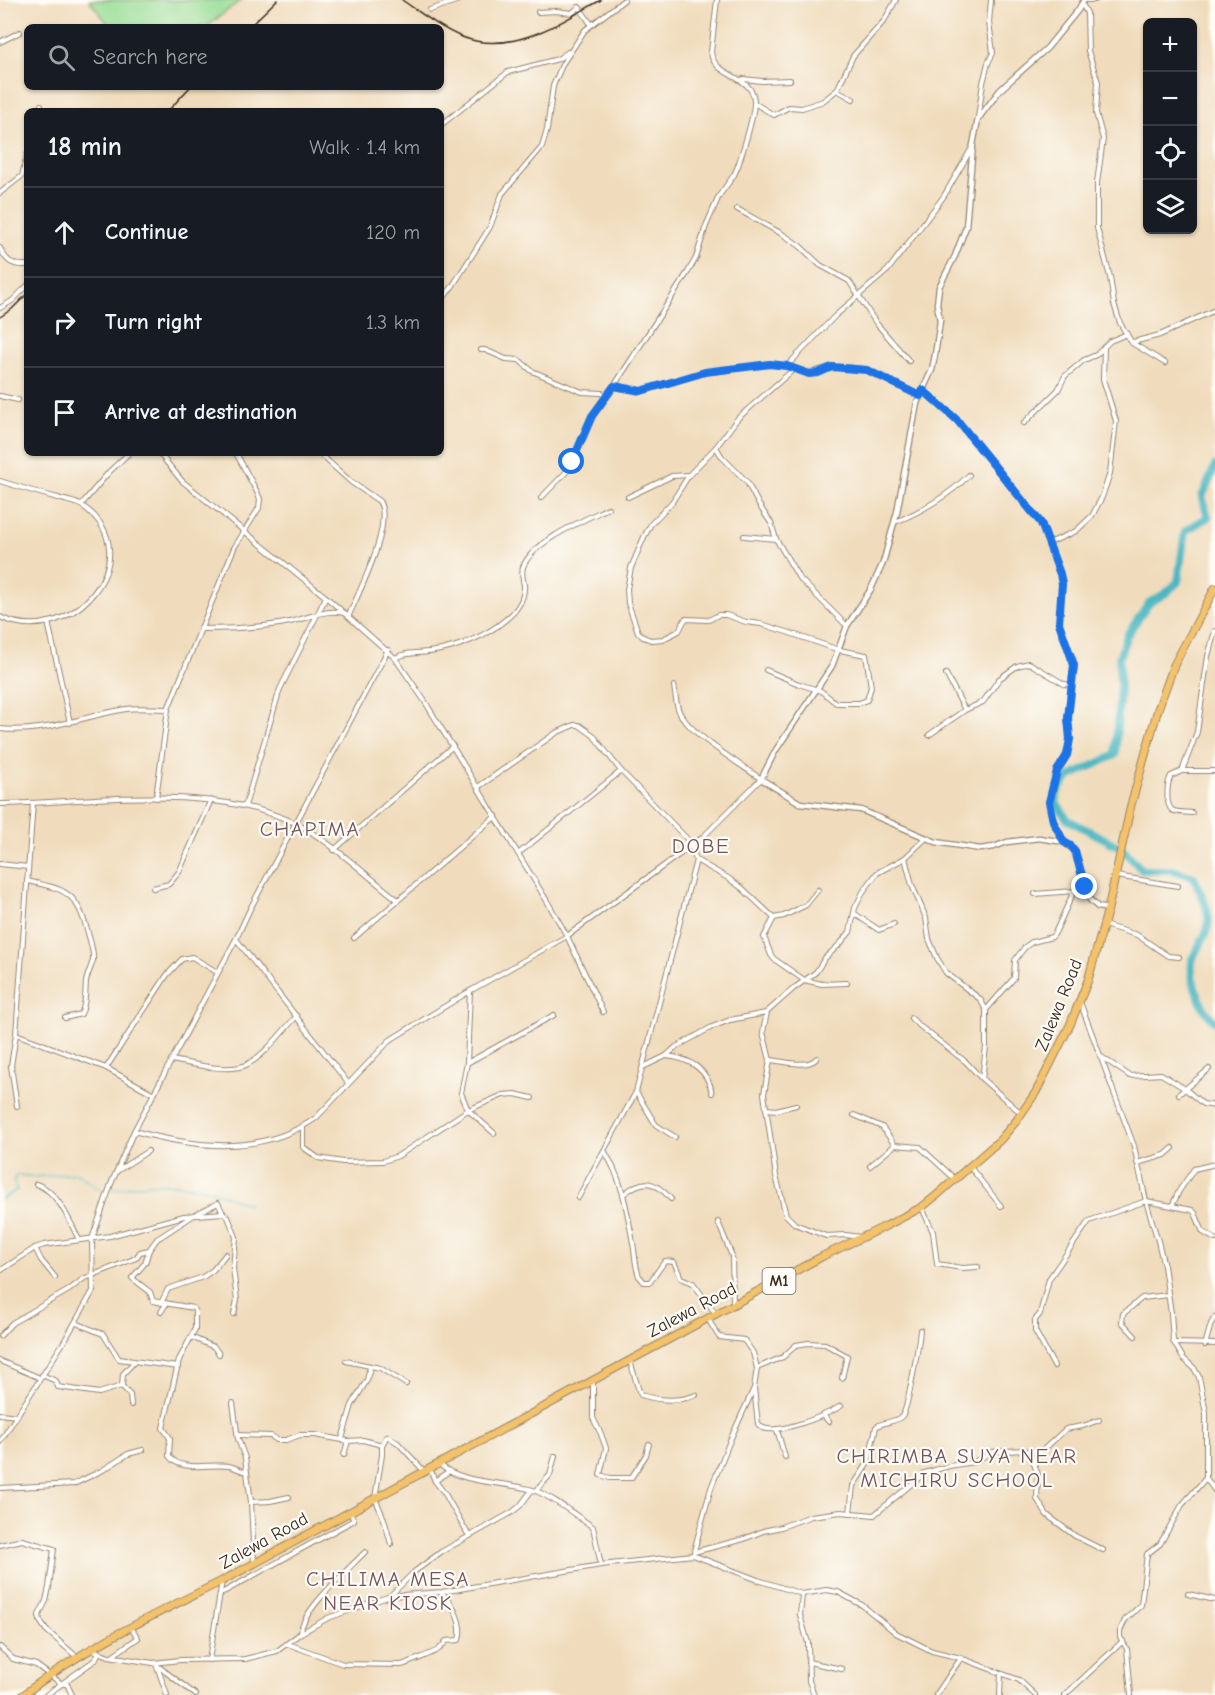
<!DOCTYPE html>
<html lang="en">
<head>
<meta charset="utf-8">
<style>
  body { margin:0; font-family:"Comic Neue",sans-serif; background:#242831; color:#f1f3f6 }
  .controls { position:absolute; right:18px; top:18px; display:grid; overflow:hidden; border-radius:9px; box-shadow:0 2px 4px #0004 }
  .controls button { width:54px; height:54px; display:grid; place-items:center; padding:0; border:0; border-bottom:2px solid #363941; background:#171b24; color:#f1f3f6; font:30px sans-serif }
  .stop { position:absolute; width:18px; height:18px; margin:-14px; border:4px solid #1a73e8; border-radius:50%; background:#fff }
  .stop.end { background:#1a73e8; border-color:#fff; box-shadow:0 2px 6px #0008 }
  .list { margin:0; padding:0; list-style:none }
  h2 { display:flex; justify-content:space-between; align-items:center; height:78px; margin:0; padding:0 24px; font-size:26px }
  h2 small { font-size:20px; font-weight:400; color:#9ea1a6 }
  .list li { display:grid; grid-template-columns:39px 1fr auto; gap:18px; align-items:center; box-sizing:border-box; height:90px; padding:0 24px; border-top:2px solid #363941 }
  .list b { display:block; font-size:22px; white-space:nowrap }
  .list em { font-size:20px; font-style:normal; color:#9ea1a6 }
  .icon { flex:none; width:33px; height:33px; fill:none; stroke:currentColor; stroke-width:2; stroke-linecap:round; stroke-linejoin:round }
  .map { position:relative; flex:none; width:1215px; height:1695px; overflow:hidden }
  .search { position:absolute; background:#171b24; box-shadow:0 2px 4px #0004; left:24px; top:24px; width:420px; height:66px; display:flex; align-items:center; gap:15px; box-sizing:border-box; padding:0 21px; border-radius:9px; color:#9ea1a6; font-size:22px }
  .panel { position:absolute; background:#171b24; box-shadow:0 2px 4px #0004; left:24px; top:108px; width:420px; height:348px; border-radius:9px }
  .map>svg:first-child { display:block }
</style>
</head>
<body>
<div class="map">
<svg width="1215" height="1695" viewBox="0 0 1215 1695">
  <rect width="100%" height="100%" fill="#fdfcf7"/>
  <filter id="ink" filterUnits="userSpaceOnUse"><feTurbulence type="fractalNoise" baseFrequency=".0167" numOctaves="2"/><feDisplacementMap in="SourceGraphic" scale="12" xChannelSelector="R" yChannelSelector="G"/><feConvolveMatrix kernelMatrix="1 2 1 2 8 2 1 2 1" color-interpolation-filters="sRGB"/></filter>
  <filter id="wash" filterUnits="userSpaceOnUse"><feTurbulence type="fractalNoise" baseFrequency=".008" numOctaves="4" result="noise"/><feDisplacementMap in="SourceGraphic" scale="24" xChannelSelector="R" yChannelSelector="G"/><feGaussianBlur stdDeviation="1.35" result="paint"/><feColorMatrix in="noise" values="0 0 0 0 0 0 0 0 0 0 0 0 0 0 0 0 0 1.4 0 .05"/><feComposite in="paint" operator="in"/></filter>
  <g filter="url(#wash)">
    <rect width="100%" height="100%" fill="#f0dcbc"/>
    <path fill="#99dd95" stroke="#6a845a" stroke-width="1.5" d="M89,0H241L206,27H111Z"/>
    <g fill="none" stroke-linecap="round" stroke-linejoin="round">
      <g stroke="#47b5c0" stroke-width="1.5">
        <path d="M111,1190C142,1182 177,1181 209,1190C222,1194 235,1200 249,1204"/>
        <path d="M0,1200L17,1190L13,1181L17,1175L36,1177L77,1173L98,1188L106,1190"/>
      </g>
      <path stroke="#47b5c0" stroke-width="8" d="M1215,466L1202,497L1208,517L1185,531L1178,582L1166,593L1149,603L1127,635L1119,658L1120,686L1115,755L1069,777L1058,790L1056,803L1068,820L1122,848L1142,870H1173L1194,877C1198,889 1207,903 1208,916C1211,933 1198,944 1193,958C1187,975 1202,1011 1215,1022"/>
    </g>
  </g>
  <g filter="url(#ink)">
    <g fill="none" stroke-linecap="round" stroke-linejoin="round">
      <g stroke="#96836d" stroke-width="6">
        <g id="minor">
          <path d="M1085,0H1095"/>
          <path d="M1082,4L1087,13L1088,51L1098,82L1096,113L1103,139L1097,183V228L1110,277L1114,304L1120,323L1132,343L1165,363"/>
          <path d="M430,10L459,0"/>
          <path d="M538,12L556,11L572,13L579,7L591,24"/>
          <path d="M0,42L20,32"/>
          <path d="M743,79L762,81L790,80"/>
          <path d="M837,90L853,56L884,21L896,0"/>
          <path d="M754,103L774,115L789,107L802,108L823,101L837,90L853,99"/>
          <path d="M39,111L41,105"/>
          <path d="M978,118L983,83L988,63L993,53L989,22L991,0"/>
          <path d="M441,125L508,72L558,59L568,52"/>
          <path d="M0,193L22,176L27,155"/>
          <path d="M737,209L784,235L800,246L820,265L849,281L876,323L909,361"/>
          <path d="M0,248C6,261 12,266 27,265"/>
          <path d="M441,301L452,287L490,227L502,194L542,147L547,130L553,86L563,63L585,30L624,0"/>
          <path d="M0,308L12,301L27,286"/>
          <path d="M1133,342L1160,335L1215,310"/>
          <path d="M481,350H485L506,359L519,360L532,371L582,392L602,393L607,396"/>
          <path d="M787,366L835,316L888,270L944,196L973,146"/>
          <path d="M614,386L641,391L705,372L770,364L787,366L809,373L832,367L867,370L920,396"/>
          <path d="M923,390L957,420L1041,523L1060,574L1062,584L1059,623L1074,665L1068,718L1070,739L1067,755L1057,771L1049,802L1053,821L1064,842"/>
          <path d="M0,396L18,400"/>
          <path d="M1024,423L1058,390L1065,376L1084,360L1096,355L1110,341L1127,334"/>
          <path d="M716,447L722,457L747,482L759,505L771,523L776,539L799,578L847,626"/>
          <path d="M159,453L182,481L326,597L395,658L424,700L547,901L567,936L603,1012"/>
          <path d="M0,481C19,487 39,493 58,498C66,501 77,502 84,507C151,556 71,651 0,617"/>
          <path d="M628,497L672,476L688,475"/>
          <path d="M541,498L570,468L592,416L614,386L688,272L696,258L706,226L719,196L734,175L738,166C743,149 754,119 754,102C754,74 713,78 711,52L717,0"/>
          <path d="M81,505L109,472L129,453"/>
          <path d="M895,522C919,513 951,494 969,475"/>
          <path d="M744,536L776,539"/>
          <path d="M1049,543L1076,531L1092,516L1102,497L1110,473L1116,421L1103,379L1104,347"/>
          <path d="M48,622L70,723"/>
          <path d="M200,629C230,629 261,628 290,622C309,618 330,606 349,615C359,592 394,524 379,501L351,482L319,453"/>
          <path d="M395,658C407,651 421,654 435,651C457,648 488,635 505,620C516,612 525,599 524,585C523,579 521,574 523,567C532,542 584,520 608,508"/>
          <path d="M766,670L799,684L821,691L836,703H859L867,700L871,687L866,655L839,650L787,632L761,624L746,622L726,615H718L709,620L685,619L679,631L663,639L651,640L643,637L638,632L628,603L627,589L631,568L644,537L651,524L672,502L689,475L716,447L738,418L794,369"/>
          <path d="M946,674L965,710"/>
          <path d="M0,729C44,734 83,716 126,709C139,707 154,709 168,709"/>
          <path d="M929,735L965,710L983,702L999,679L1017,666L1029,663L1064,684L1072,685"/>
          <path d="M1182,771L1197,732L1208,656L1215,631"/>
          <path d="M478,787L556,733L574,725H579L593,735L621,771L690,842L696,860L728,878L742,888L774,918L784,916L806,905L818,890"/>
          <path d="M156,798L168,709L234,548L259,508L260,499L257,492L236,453"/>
          <path d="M0,804C94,802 206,782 295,823C328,839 368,877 398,900"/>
          <path d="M245,806L280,689L326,597"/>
          <path d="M1192,813C1187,812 1176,813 1172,810C1165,804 1167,783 1171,776L1182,771H1215"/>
          <path d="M334,850L453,746"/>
          <path d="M519,853L621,771"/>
          <path d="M905,858L912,885L926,918L929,939L937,958L946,973L980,999L986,1010V1047L982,1079L1021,1113"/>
          <path d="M0,864L28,867"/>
          <path d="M1116,876L1178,886"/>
          <path d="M27,881C67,890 76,891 88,933C90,941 94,951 93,960C91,968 87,975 86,982C85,993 86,1005 81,1014L65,1018"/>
          <path d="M153,888L169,884L179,872L211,800"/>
          <path d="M1035,894L1074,891L1085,887"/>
          <path d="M855,914L879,930L894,924"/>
          <path d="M774,918L764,937L771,955L774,959L804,980L822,984L847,983"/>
          <path d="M1104,925L1137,935L1168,956L1179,957"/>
          <path d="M354,938L496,816"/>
          <path d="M236,939L348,1083"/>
          <path d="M470,991L467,1063L461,1093L468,1110L494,1133"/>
          <path d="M1080,1002L1134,1146L1146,1201L1158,1241L1164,1266L1171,1313L1173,1341L1183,1358L1194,1368L1199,1377L1206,1413V1478L1182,1505L1160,1544L1147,1554L1141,1605L1125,1620L1120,1631V1637L1127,1649L1131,1695"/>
          <path d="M986,1010L1014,978L1015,960L1025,947L1032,942L1052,937L1055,933L1074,891"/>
          <path d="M911,1018L917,1024L966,1062L982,1079"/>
          <path d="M16,1034L106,1068L154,1094"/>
          <path d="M666,1056C689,1058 708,1069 712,1093"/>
          <path d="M1100,1056L1130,1076L1161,1074L1184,1088L1203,1104L1215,1106"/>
          <path d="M172,1060C191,1064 228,1073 246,1065C266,1055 282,1031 297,1016"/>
          <path d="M770,1060C784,1061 807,1069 817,1058"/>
          <path d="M467,1063L554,1015"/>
          <path d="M643,1067L666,1056L676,1047L712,1027L730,1020L766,1013"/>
          <path d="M106,1068L167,975L182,959L192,957L217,972"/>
          <path d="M636,1092L656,1125L675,1137"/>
          <path d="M1179,1094L1209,1069"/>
          <path d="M17,1106L11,1066L16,1034L33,803"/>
          <path d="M767,1109L776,1110L796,1105"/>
          <path d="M854,1115L882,1127L895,1145"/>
          <path d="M303,1127V1147L318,1158L343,1162L383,1161L398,1156L468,1110L503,1095L515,1094L532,1098"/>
          <path d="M134,1131C195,1148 261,1156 316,1118L390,1040L470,991L567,936L702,838L761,779C740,764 697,738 683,718C676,710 676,697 674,686"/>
          <path d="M605,1152C623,1181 627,1211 633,1243C635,1254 635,1266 639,1276L644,1282H650L665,1261L674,1262L681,1278L693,1283L716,1314"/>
          <path d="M1137,1163L1165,1155L1173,1148"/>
          <path d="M870,1166L895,1145L920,1147L956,1180"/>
          <path d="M970,1167L1001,1206"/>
          <path d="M117,1171L148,1151"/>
          <path d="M36,1184C57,1190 70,1221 79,1240"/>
          <path d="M624,1194C644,1177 655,1181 671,1199"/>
          <path d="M578,1198L636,1092L696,860"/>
          <path d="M1172,1206L1179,1191L1194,1169L1215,1164"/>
          <path d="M922,1208L933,1232L937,1264L962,1268L978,1267"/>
          <path d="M223,1213L218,1203L194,1215L157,1239L149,1250L145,1263L132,1278L150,1292L153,1301L193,1308L195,1310V1329L179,1360L163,1428L170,1438L169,1456C181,1473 211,1463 229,1466C235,1467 240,1471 247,1472"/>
          <path d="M718,1222L732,1256L733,1305"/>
          <path d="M861,1237L845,1235L826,1236L795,1224L786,1215L776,1176L764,1094L770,1060L763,1032L767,1012L793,989L816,972L825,958L840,944L850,932L855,908L863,892L877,873L905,858L926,838"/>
          <path d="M35,1248L41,1260L55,1277"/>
          <path d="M0,1271L35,1248L44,1245L110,1236L184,1216L223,1213L228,1217L236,1237L233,1268L237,1300L234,1314"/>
          <path d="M161,1303L168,1289L203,1277L213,1270L226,1254"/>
          <path d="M161,1312L166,1304"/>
          <path d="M76,1323L103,1334L119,1359L178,1367"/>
          <path d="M0,1336L12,1323L69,1290L83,1279L136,1258L140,1252L149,1250"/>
          <path d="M1135,1336L1122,1322L1123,1314L1142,1298L1168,1295"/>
          <path d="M191,1337L214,1347L219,1354"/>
          <path d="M1175,1343L1215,1344"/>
          <path d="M1205,1345L1211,1324L1215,1317"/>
          <path d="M0,1361L40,1378"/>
          <path d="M346,1361L380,1368L406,1384"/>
          <path d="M630,1361L639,1391L641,1395C660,1401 678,1402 696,1395"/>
          <path d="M1054,1366L1035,1331V1320L1040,1314L1049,1279L1089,1221L1146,1201L1192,1210L1195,1213L1203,1232L1215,1239"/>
          <path d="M757,1368L783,1357L796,1345L808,1343L825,1344L847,1356L842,1378"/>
          <path d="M42,1375L56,1381L58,1387L99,1393L122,1386L123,1374L134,1362"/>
          <path d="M593,1382V1418L601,1434L606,1448L600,1475L610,1478H631L646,1455L649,1444"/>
          <path d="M122,1386L130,1395L131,1405"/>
          <path d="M754,1388L758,1424C769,1440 826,1415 841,1406"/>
          <path d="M233,1403L238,1439L245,1458L251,1502L254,1563"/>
          <path d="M0,1414L17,1416"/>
          <path d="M823,1415L829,1422"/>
          <path d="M777,1430L785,1457"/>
          <path d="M237,1435L271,1436L277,1440H286L300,1435H315L348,1441"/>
          <path d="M342,1439L352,1405L367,1380L370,1367"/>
          <path d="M0,1442L65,1340L93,1291L92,1239L111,1184L134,1131L236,939L250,909L388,650"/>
          <path d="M1030,1452L1038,1475L1037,1499L1047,1515L1075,1536L1103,1550"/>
          <path d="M344,1455L348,1441L363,1440L382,1445"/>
          <path d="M439,1464C463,1485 503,1481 533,1490C552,1496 576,1516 593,1527L601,1565"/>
          <path d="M430,1469L435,1481L445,1494L469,1536"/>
          <path d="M1206,1478L1215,1491"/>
          <path d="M435,1481L448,1472"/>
          <path d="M0,1488L74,1484L103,1470L128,1454L143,1450"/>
          <path d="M536,1491L550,1475L555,1456"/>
          <path d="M251,1502L270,1501L289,1497"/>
          <path d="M850,1513L853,1486L868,1463L876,1427C883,1421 895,1423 902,1416C908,1410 919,1342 920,1330"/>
          <path d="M391,1544L384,1519L375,1498L382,1455V1445L387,1436L398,1443L424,1471"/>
          <path d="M0,1545L22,1540L54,1549L49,1587L46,1601L39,1615L40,1621L46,1630L77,1657"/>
          <path d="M694,1551L711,1488L731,1438L754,1388L757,1368L753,1353L744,1340L719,1337L708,1319"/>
          <path d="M694,1552L744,1539L763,1531L781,1527L811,1516L841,1512L874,1515L925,1473L949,1466L974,1462L992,1452L1023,1450L1030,1452L1043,1450L1066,1429L1083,1426L1099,1420"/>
          <path d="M220,1594L354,1520L350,1512"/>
          <path d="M802,1594L800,1615L808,1643L809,1681L814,1695"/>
          <path d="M1188,1594L1215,1600"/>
          <path d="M390,1596L414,1572L441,1552L511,1513L520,1506L532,1490"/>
          <path d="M301,1632C301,1611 350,1568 365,1552"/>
          <path d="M288,1644L343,1664L401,1665C406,1664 438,1651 439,1649C442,1647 444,1644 446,1641L459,1640C464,1623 453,1605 442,1593"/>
          <path d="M0,1647L13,1659L36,1665L62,1684H67L72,1695"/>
          <path d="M91,1649L109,1656L153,1663L180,1660L245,1659L277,1651L301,1633L328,1618L390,1596L442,1592L601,1565L693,1555L758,1580L802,1594L826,1590L838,1592L862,1605L896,1633L932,1651L961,1658L1019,1680L1035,1695"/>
          <path d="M112,1656L138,1638L131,1627"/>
          <path d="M209,1660L222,1581"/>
          <path d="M808,1662L842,1669"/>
          <path d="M154,1663L196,1695"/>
          <path d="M157,1666L167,1695"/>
          <path d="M46,1695L95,1660L99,1652"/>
          <path d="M936,1695L961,1658"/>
          <path d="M1000,1695L1001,1674"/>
          <path d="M1065,1695L1123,1641"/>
        </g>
      </g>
      <g stroke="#96836d" stroke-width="7">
        <path id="tertiary" d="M1084,0L1078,10L1047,48L1000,90L978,119L973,145L966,227L955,256L939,287L937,304L940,321L935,355L932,370L917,403L897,512L883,563L871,589L847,626L832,666L776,750L761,779L800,803L861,810L936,842L980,849L994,847L1007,842L1039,838L1064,842L1075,851L1090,900L1098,907L1108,909"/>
      </g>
      <g stroke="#96836d" stroke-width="9">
        <path id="trunk" d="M23,1695C84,1647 154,1615 222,1581L823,1256L886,1226L922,1207L937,1195L1000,1140L1017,1120L1036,1092L1070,1025L1088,980L1108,909L1131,805L1158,709L1174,665L1215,588"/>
      </g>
      <use href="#minor" stroke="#fff" stroke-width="4"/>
      <use href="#tertiary" stroke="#fff" stroke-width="4.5"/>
      <use href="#trunk" stroke="#f3c26a" stroke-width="7"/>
      <g stroke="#3b2a1e" stroke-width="1.5">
        <path d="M402,0C421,13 440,28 462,37C511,56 560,23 601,0"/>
        <path d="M249,27L277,0"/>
        <path d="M168,111L190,87"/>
        <path d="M0,317L12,309L27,294"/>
      </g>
    </g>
  </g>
  <g fill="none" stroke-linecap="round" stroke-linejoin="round" filter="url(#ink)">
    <path stroke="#1a73e8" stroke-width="8" d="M572,462L592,416L614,386L641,391L705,372L770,364L787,366L809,374L818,373L832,367L867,370L920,396L923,390L957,420L1041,523L1060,574L1062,584L1059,623L1074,665L1068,718L1070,739L1067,755L1057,771L1049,802L1053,821L1064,842L1071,846L1075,851L1085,887"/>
  </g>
  <g text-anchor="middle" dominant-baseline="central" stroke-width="4.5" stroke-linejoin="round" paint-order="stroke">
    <rect fill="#fdfcf7" stroke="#75695f" stroke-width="1.5" x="762.5" y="1268" width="33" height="26" rx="4.5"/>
    <g font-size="16" font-weight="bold" fill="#3b2a1e">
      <text x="779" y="1281">M1</text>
    </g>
    <g font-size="18" fill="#3b2a1e" stroke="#fdfcf7">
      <text transform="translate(1059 1005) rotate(-68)">Zalewa Road</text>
      <text transform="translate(692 1310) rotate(-28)">Zalewa Road</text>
      <text transform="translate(264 1541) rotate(-29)">Zalewa Road</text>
    </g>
    <g font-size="21" letter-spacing="1.5" fill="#77545c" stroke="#fdfcf7">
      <text x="310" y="829">CHAPIMA</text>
      <text x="701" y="846">DOBE</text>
      <text x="957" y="1456">CHIRIMBA SUYA NEAR<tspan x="957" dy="24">MICHIRU SCHOOL</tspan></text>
      <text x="388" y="1579">CHILIMA MESA<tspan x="388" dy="24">NEAR KIOSK</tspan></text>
    </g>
  </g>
</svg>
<div class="controls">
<button>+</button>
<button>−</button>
<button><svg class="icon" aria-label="locate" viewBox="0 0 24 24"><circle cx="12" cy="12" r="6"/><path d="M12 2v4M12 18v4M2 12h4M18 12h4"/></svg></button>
<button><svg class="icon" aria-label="layers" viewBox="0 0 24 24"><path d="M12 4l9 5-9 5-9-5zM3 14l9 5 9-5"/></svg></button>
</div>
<div class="stop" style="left:572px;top:462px"></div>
<div class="stop end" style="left:1085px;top:887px"></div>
<div class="search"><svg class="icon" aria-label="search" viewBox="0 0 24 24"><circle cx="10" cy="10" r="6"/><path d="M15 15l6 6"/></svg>Search here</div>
<section class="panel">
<h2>18 min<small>Walk · 1.4 km</small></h2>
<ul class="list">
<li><svg class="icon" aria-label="ahead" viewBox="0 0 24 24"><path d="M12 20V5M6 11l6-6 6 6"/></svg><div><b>Continue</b></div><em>120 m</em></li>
<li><svg class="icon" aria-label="right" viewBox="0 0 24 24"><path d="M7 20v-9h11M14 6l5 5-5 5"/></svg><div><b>Turn right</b></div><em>1.3 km</em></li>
<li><svg class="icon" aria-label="arrive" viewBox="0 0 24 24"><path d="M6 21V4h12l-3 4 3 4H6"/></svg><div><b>Arrive at destination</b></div></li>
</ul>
</section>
</div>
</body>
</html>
